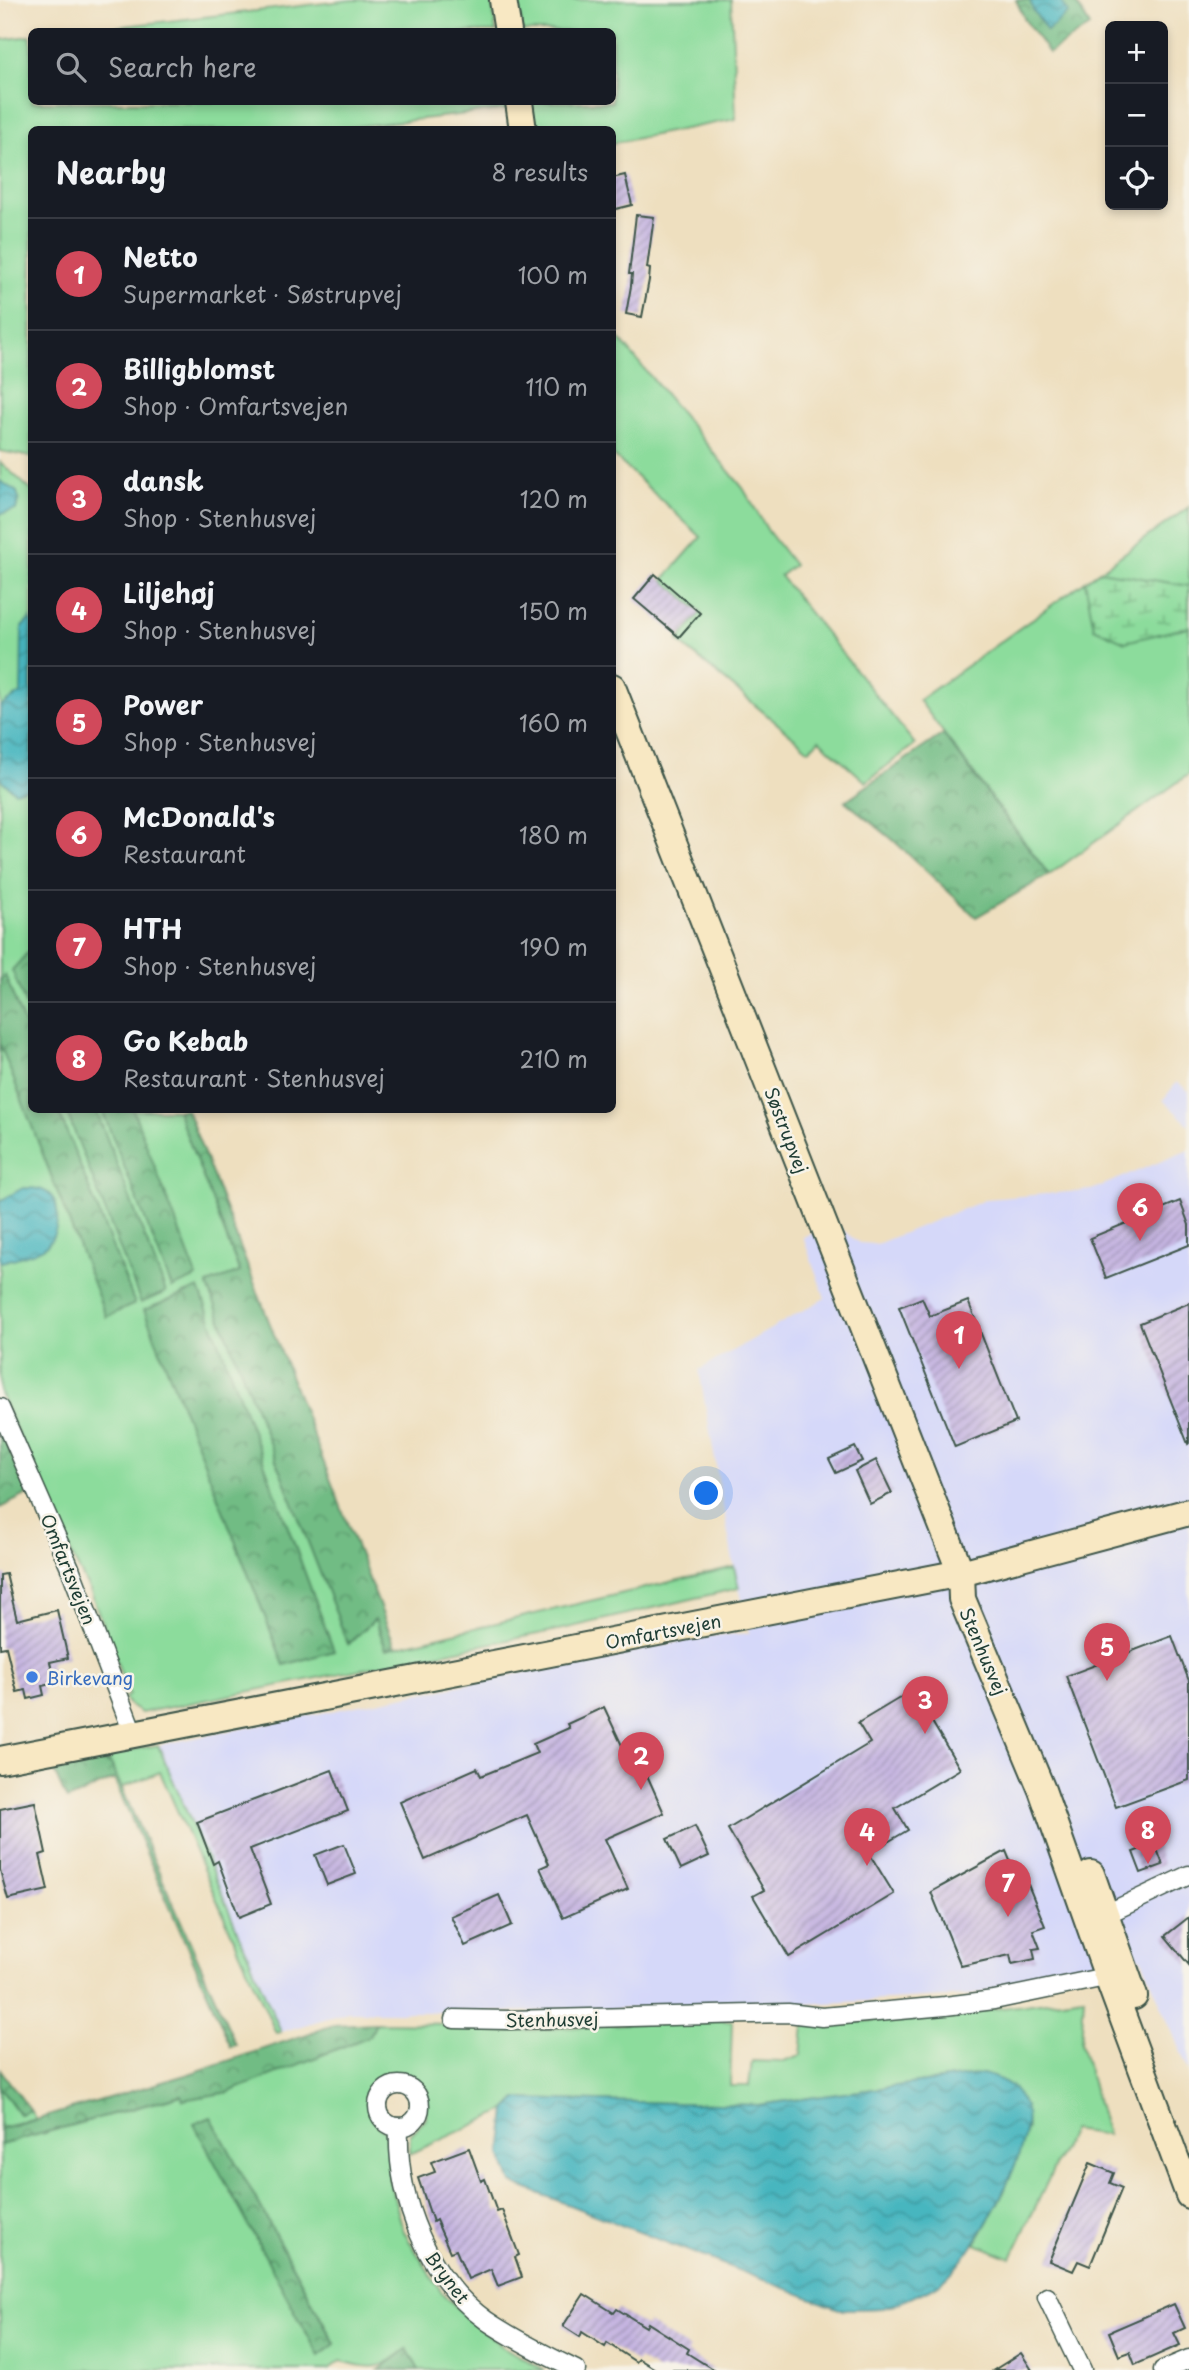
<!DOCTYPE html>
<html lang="en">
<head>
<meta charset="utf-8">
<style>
  body { margin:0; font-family:"Playpen Sans",sans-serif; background:#20242c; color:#f1f3f6 }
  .controls { position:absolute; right:21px; top:21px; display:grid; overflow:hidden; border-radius:10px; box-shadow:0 4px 10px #0003 }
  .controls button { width:63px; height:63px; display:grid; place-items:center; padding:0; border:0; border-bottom:2px solid #363941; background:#171b24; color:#f1f3f6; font:35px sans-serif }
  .you { position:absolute; left:707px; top:1494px; width:24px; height:24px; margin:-18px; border:5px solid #fff; border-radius:50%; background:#1a73e8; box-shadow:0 0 0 10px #1a73e833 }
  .badge { display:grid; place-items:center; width:46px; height:46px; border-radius:50%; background:#d1495b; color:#fff; font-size:23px; font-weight:700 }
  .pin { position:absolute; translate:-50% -58px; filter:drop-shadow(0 2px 4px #0008) }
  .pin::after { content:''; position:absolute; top:37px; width:24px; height:21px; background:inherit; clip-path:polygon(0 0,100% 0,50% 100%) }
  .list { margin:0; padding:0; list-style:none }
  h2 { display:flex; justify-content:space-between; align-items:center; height:91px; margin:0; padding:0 28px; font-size:30px }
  h2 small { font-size:23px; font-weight:400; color:#9ea1a6 }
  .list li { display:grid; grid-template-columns:46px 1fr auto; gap:21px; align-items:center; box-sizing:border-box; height:112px; padding:0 28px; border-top:2px solid #363941 }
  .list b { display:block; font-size:26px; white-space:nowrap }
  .list p { margin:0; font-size:23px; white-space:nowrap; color:#9ea1a6 }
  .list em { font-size:23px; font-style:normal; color:#9ea1a6 }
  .icon { flex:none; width:38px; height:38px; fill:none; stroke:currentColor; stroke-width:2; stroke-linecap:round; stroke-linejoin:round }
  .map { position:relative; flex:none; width:1189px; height:2370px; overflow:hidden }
  .search { position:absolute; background:#171b24; box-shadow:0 4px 10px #0003; left:28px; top:28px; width:588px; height:77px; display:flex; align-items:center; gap:18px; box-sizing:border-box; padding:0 24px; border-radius:10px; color:#9ea1a6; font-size:26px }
  .panel { position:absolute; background:#171b24; box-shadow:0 4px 10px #0003; left:28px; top:126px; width:588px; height:987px; border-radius:10px }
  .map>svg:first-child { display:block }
</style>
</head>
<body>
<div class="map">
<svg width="1189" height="2370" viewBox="0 0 1189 2370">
  <defs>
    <pattern id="forest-crowns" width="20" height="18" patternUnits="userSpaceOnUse" patternTransform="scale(1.75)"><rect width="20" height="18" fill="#71bc84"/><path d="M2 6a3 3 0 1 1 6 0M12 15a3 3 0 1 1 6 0" fill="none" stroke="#5c9a6d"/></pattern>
    <pattern id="wetland-marsh" width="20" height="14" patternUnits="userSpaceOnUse" patternTransform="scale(1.75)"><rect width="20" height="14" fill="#8cdc9c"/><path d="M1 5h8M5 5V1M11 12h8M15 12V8" fill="none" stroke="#72b480"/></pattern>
    <pattern id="water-waves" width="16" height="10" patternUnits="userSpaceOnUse" patternTransform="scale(1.75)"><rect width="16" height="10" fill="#47b6bf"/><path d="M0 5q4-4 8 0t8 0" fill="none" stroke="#3b959c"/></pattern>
    <pattern id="building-hatch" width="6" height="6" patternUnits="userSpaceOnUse" patternTransform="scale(1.75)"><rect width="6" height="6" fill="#c5b4e1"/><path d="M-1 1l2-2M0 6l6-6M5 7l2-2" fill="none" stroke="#9f94b7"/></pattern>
  </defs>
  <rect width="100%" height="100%" fill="#f7f3e8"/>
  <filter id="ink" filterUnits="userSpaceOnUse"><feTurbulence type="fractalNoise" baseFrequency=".0143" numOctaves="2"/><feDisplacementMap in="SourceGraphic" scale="14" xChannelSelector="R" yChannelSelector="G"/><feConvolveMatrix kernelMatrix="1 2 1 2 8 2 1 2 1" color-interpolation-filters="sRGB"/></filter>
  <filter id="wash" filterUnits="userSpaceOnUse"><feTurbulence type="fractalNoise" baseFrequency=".00686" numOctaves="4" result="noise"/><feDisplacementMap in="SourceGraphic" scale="28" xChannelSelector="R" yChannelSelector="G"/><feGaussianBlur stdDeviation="1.57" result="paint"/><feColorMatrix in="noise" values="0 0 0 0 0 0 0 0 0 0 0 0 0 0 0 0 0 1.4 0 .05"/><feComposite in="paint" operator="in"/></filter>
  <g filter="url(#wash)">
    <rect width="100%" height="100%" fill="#eedfbf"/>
    <g fill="#d5d8f9">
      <path d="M1177,1082L1189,1091V1125L1163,1100Z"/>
      <path d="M1189,1150V2072L1141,1957L967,1996L806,2004L504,2012H348L281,2032L159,1745L709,1636L750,1633L734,1567L699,1370L825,1298L803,1237L835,1224L859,1243L877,1244L987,1199L1091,1190Z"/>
    </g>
    <g fill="#8cdc9c" stroke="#568c68" stroke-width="2" fill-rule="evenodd">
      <path d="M352,0H492L496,32H73Z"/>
      <path d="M518,0H731L736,119L613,143L612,130L535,129L530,102H612V32L522,31Z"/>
      <path d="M31,36L32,102H507L508,109L326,130H32L31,457L0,451V40Z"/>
      <path d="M612,330L743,488L768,531L794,565L780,576L915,744L866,782L819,740L809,750L678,641L701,612L663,580L701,537L613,455Z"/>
      <path d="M0,462L32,491V1110H177L240,1273L208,1284L349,1644L375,1618L386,1649L734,1567L739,1588L563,1629L141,1713L130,1706L124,1698L129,1695L91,1593L72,1556L0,1393Z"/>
      <path d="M1189,507V774L1049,875L919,700Z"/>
      <path d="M158,1745L281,2032L276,2033L160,1772L121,1788L111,1764L105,1763L99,1759L41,1774L45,1766L100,1754L106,1761H110L113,1753Z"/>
      <path d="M1084,1997L1081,2043L1107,2135L1072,2130L1011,2258L975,2244L1004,2192L1027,2128L1025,2106L983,2074L758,2105L517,2099L506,2110L410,2154V2135L426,2119V2095L413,2080L390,2079C364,2100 366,2114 389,2136V2180L404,2232L442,2293L472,2322L503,2347L545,2370H419L407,2349C380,2370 375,2370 341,2361L329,2370H0V2145L182,2095L183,2100L369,2036L376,2023L458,2024L500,2032L713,2018L732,2022L730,2086H749L752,2061L781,2062L801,2055L804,2026L965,2013ZM211,2118L335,2343L319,2355L195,2124Z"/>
      <path d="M0,2087L19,2114L30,2110L36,2119L0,2128Z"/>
    </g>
    <g fill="url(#forest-crowns)" stroke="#487c5c" stroke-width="2">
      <path d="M1016,0H1074L1090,26L1049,53L1025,20Z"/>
      <path d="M943,734L1049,875L976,917L892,839L845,801Z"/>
      <path d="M31,949V1019L12,970Z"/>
      <path d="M5,975L31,1042L32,1110H58L135,1304L106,1317L0,1044V981Z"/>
      <path d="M66,1110H96L166,1292L141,1303Z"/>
      <path d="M102,1110H133L197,1277L172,1288Z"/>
      <path d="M177,1110H187L395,1646L386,1649L375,1619L348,1644L207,1284L240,1272Z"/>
      <path d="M199,1288L334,1651L284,1665L144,1310Z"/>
      <path d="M0,1430L28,1494L0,1508Z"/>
      <path d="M99,1759L105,1763L111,1764L236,2045L231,2047L114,1779L67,1800L54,1771Z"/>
      <path d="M376,2023L370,2036L229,2092L183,2100L181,2095L0,2145V2128L11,2127L189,2074L334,2025Z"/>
      <path d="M0,2069L30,2110L20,2114L0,2087Z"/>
      <path d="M211,2117L335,2344L319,2356L194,2124Z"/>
      <path d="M407,2349L419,2370H379Z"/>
    </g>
    <path fill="url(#wetland-marsh)" stroke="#568c68" stroke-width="2" d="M1100,571L1189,586V627L1125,642L1094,628L1085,581Z"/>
    <g fill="url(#water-waves)" stroke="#337a7a" stroke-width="2">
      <path d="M1030,0H1060L1068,13L1047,31L1033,10Z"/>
      <path d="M0,481L17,492L19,500L16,510L0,514Z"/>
      <path d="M31,618V787L15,792L0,779V706L21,693L22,627Z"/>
      <path d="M23,1188C32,1188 42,1188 49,1194C63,1206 59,1238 43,1248C32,1255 14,1258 2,1262L0,1261V1201Z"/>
      <path d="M983,2074C1003,2080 1014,2083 1024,2104C1041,2139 969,2266 937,2285C924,2292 895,2306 882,2308C868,2309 853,2309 839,2309L512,2183L501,2154L506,2110L517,2099L758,2105Z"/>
    </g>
    <g id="blocks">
      <g fill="url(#building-hatch)">
        <path d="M625,175L632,205L612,210V178Z"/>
        <path d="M636,215L654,217L647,268L650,269L649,280L642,317L626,314L631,286L632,274H629Z"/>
        <path d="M655,574L700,613L679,637L634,599Z"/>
        <path d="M1180,1201L1189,1225V1245L1106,1278L1090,1238Z"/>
        <path d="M922,1298L930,1316L968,1301L1016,1422L955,1447L899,1307Z"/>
        <path d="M1189,1303V1443L1188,1444L1140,1323Z"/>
        <path d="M855,1447L862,1461L836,1473L829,1459Z"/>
        <path d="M876,1460L892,1493L870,1504L855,1471Z"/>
        <path d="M6,1574L17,1620L57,1610L68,1658L50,1662L55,1683L42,1686L44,1695L28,1699L26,1690L17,1692L6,1647L0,1648V1575Z"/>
        <path d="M1172,1636L1189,1681V1780L1116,1807L1066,1676Z"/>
        <path d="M913,1690L960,1769L895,1808L908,1830L869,1853L894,1894L789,1957L753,1896L764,1890L728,1829L870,1743L858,1723Z"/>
        <path d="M604,1707L625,1752L640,1745L651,1771L646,1773L664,1813L605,1839L628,1889L563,1918L540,1868L549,1864L527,1815L425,1860L400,1802L477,1768L481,1776L537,1753L533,1744L569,1728L567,1724Z"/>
        <path d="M332,1770L348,1811L250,1849L271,1904L239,1917L218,1861L213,1864L197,1822Z"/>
        <path d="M35,1802L46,1853L40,1855L48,1890L8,1899L0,1870V1809Z"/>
        <path d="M695,1826L709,1856L681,1869L667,1839Z"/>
        <path d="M344,1844L356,1874L327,1885L315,1855Z"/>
        <path d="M1155,1844L1163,1865L1141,1873L1133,1852Z"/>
        <path d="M1006,1851L1013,1868L1020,1865L1045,1926L1033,1930L1040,1948L1033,1949L1035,1959L1012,1964L1010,1955L961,1966L931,1892Z"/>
        <path d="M499,1895L512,1925L465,1946L451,1916Z"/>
        <path d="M1189,1917V1965L1165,1936Z"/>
        <path d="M469,2148L481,2181L485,2179L497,2212L502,2210L519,2255L515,2257L522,2277L498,2286L491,2269L468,2279L456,2250L450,2252L436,2220L433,2222L418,2178L435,2172L431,2162Z"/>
        <path d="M1090,2163L1114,2173L1110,2183L1122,2188L1090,2266L1078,2261L1073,2271L1049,2261Z"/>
        <path d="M584,2294L614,2313L617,2309L646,2327L648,2323L689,2349L687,2353L714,2370H657L639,2359L636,2362L607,2343L605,2347L582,2332L580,2337L563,2326Z"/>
        <path d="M1174,2304L1185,2328L1174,2333L1180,2345L1135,2365L1130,2352L1119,2356L1109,2332Z"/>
        <path d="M1021,2353L1032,2370H994Z"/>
      </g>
    </g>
  </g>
  <g filter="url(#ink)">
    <use href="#blocks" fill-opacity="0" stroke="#3e5549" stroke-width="2"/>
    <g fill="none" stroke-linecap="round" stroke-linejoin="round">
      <g stroke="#3e5549" stroke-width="21">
        <g id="street">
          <path d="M0,1408L70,1568L133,1733"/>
          <path d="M1096,1919L1189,1875"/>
          <path d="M454,2019L508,2020L788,2013L822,2017L945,2006L994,2000L1115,1975"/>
          <circle cx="399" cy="2106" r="21"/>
          <path d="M399,2127C396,2198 428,2279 487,2321C515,2340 546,2355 576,2370"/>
          <path d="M1047,2297L1082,2370"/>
          <path d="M1163,2370L1189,2359"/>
        </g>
      </g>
      <g stroke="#3e5549" stroke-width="30">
        <g id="secondary">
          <path d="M503,0L508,32"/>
          <path d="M519,102L523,130"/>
          <path d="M612,687L961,1573L962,1599L1042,1790L1108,1977L1189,2195"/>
          <path d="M0,1760L961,1573L1189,1512"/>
          <path d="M1091,1874L1134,1996"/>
        </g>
      </g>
      <use href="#street" stroke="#fff" stroke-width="18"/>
      <use href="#secondary" stroke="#f8e8c3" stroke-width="26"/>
    </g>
  </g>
  <circle fill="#3f7fe0" stroke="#f7f3e8" stroke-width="2.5" cx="32" cy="1677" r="7"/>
  <g text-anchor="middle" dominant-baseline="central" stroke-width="5" stroke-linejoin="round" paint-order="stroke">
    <g font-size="18" fill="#1f3d34" stroke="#f7f3e8">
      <text transform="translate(787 1130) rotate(69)">Søstrupvej</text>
      <text transform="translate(69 1569) rotate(68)">Omfartsvejen</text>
      <text transform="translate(663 1631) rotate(-11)">Omfartsvejen</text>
      <text transform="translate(984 1651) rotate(67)">Stenhusvej</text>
      <text transform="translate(552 2019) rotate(-1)">Stenhusvej</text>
      <text transform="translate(448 2277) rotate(53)">Brynet</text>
    </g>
    <g font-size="18" fill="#366cbe" stroke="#f7f3e8" text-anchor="start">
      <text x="46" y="1677">Birkevang</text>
    </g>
  </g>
</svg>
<div class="controls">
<button>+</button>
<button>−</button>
<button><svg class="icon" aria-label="locate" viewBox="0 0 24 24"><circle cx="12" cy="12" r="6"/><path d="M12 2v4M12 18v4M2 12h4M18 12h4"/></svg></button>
</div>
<div class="you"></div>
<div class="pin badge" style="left:959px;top:1369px">1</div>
<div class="pin badge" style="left:641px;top:1790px">2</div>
<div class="pin badge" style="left:925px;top:1734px">3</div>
<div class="pin badge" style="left:867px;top:1866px">4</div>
<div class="pin badge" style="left:1107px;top:1681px">5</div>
<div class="pin badge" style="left:1140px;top:1241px">6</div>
<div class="pin badge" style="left:1008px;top:1917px">7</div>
<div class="pin badge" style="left:1148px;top:1864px">8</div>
<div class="search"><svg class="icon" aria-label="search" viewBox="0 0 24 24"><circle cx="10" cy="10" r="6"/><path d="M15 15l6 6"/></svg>Search here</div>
<section class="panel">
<h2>Nearby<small>8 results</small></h2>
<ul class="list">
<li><span class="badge">1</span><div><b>Netto</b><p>Supermarket · Søstrupvej</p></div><em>100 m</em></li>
<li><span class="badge">2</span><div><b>Billigblomst</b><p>Shop · Omfartsvejen</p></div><em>110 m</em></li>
<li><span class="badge">3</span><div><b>dansk</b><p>Shop · Stenhusvej</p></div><em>120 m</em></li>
<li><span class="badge">4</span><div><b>Liljehøj</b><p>Shop · Stenhusvej</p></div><em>150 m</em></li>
<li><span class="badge">5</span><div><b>Power</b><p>Shop · Stenhusvej</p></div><em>160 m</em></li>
<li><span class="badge">6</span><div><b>McDonald's</b><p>Restaurant</p></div><em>180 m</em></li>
<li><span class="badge">7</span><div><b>HTH</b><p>Shop · Stenhusvej</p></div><em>190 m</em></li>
<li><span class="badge">8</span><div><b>Go Kebab</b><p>Restaurant · Stenhusvej</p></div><em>210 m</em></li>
</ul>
</section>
</div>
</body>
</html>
